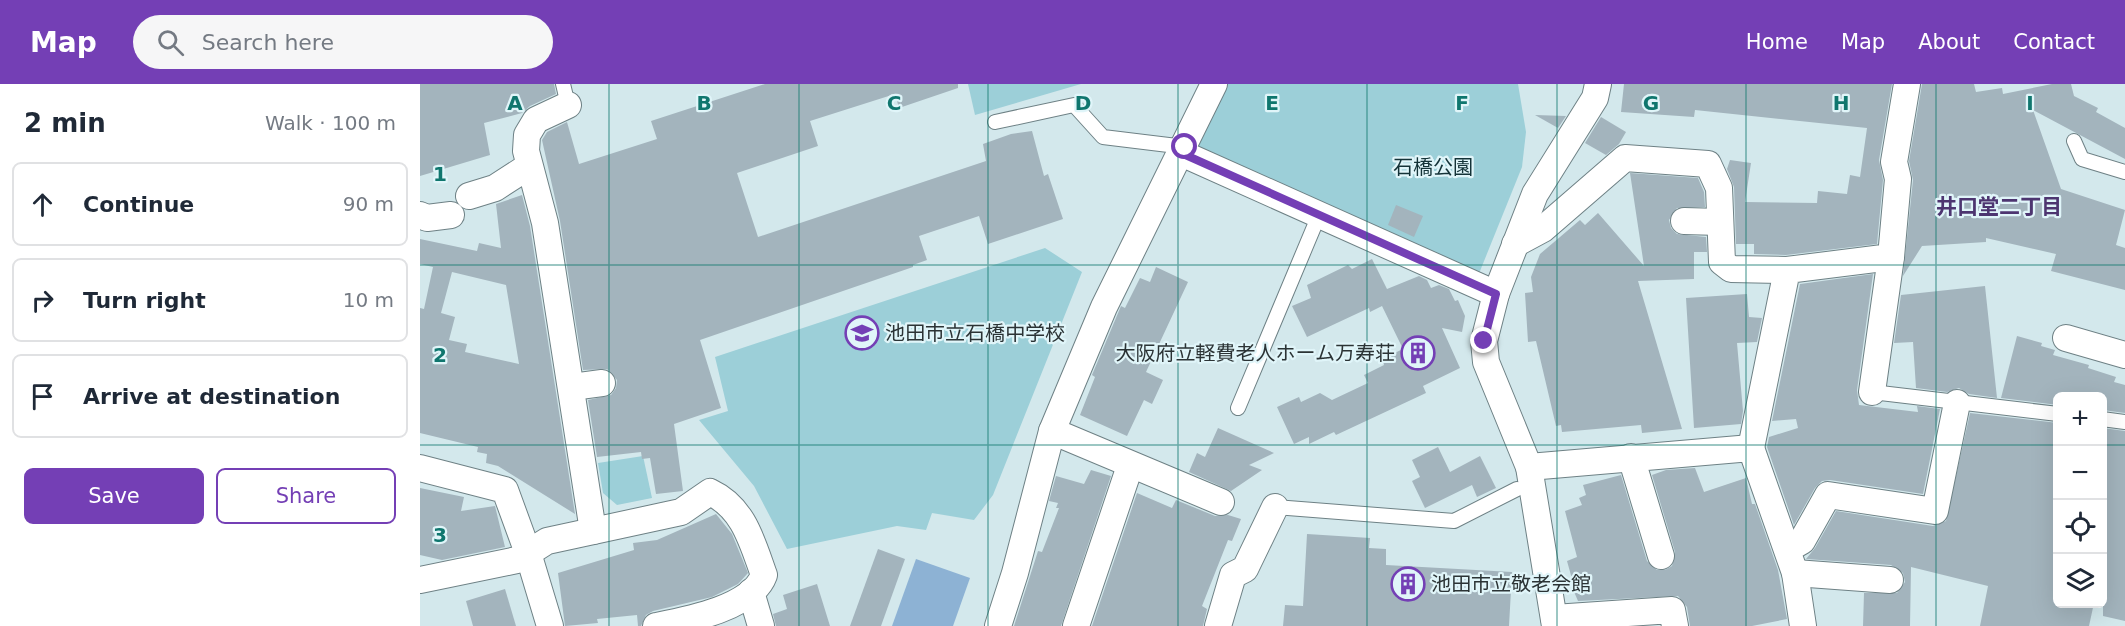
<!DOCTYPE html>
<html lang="en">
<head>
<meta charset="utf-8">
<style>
  body { margin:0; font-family:"DejaVu Sans","Noto Sans JP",sans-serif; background:#f6f6f7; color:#1f2937 }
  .controls { position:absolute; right:18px; bottom:18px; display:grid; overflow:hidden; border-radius:9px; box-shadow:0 6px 24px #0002 }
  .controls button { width:54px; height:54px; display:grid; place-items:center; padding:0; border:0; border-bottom:2px solid #e0e1e3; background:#fff; color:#1f2937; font:30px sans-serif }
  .stop { position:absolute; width:18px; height:18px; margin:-14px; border:4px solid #743fb5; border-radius:50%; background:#fff }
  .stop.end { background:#743fb5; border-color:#fff; box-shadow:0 2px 6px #0008 }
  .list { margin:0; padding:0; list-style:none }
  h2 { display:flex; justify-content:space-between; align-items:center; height:78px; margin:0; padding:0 24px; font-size:26px }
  h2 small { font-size:20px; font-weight:400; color:#747a83 }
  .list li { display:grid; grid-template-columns:39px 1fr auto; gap:18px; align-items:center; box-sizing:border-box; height:84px; margin:0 12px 12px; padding:0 12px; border:2px solid #e0e1e3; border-radius:9px }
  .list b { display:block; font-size:22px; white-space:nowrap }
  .list em { font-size:20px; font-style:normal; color:#747a83 }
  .actions { display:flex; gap:12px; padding:18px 24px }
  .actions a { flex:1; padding:14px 0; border:2px solid #743fb5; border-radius:9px; text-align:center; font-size:21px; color:#743fb5 }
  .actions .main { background:#743fb5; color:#fff }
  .icon { flex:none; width:33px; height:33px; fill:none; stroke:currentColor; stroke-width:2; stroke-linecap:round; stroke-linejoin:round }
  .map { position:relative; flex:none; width:1705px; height:542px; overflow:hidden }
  header { display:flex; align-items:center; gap:36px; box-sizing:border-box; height:84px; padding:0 30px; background:#743fb5; color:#fff }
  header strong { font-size:28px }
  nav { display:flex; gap:33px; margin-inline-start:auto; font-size:21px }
  .search { width:420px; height:54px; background:#f6f6f7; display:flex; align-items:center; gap:15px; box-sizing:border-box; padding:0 21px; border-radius:33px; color:#747a83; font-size:22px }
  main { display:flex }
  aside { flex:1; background:#fff }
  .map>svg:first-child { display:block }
</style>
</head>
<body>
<header>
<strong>Map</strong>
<div class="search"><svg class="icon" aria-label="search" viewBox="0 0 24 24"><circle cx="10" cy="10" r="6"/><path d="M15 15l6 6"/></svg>Search here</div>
<nav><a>Home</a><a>Map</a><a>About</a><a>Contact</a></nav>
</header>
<main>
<aside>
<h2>2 min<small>Walk · 100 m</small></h2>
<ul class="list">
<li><svg class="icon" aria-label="ahead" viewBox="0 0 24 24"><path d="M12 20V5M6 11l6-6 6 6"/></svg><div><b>Continue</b></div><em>90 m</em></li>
<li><svg class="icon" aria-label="right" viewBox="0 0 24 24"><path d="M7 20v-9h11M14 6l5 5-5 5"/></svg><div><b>Turn right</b></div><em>10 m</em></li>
<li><svg class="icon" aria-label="arrive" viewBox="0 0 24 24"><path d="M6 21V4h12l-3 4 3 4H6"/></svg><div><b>Arrive at destination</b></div></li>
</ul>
<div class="actions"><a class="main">Save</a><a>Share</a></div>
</aside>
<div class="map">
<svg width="1705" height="542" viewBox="0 0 1705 542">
  <rect width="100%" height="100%" fill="#d3e8ec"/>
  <g fill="#9ccfd8">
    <path d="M548,0H661L555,31Z"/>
    <path d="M801,0H1098L1106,48L1102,83L1058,192L781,67L776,55Z"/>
    <path d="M625,164L662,188L573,411L554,436L512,429L506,446L477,442L367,465L334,402L279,336L308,327L295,273Z"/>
    <path d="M223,372L232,414L197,421L183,409L178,379Z"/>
  </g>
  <path fill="#8db2d4" d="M496,475L550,494L533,542H472Z"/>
  <g fill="#a3b4bd" fill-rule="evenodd">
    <path d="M0,0H134L136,10L110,22L102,29L64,39L70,71L0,92Z"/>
    <path d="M345,0H538V4L479,24L475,10L390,37L398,62L317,89L338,153L566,77L563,60L591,50L612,47L624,92L628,90L643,135L568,160L559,132L499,152L507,176L493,181V183L280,256L301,324L254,340L263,407L236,410L230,374L222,375L221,368L177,373L168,316L191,311L196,304L197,296L187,285L163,286L140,137L122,56L127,48L147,38L159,80L237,55L231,37Z"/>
    <path d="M1204,0H1472L1459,76L1463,96L1457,160L1366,171L1334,170V160H1316L1314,103L1307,85L1310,76L1331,79L1325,118L1397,119L1398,107L1427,110L1430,91L1440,93L1447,44L1275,26L1274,33L1201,28Z"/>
    <path d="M1502,0H1554L1556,8L1582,4L1583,10L1632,0H1651L1654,12L1678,24L1676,28L1705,44V75L1613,26L1641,105L1705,126L1696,161L1705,164V206L1631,187L1636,170L1566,154V158L1502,162L1483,192L1493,96L1489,77Z"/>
    <path d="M1115,31L1146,32L1138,44Z"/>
    <path d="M1181,33L1206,48L1199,60L1186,71L1165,59Z"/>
    <path d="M1210,89L1278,94L1284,108L1285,123L1257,124L1249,136L1251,144L1257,150L1286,153L1287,168H1274V195L1218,197L1262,345L1222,349L1221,341L1142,348L1141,341L1136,342L1116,257L1108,258L1105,209L1113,208L1111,193L1120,170L1160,136L1165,141L1178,129L1224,182Z"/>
    <path d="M102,111L110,142L155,430L78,382L66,379L67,370L57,368L58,363L0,349V224L4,225L13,183L0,180V155L57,167L59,159L81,164L76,120ZM32,188L86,201L99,280L45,268L47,260L29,256L35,233L21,229Z"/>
    <path d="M976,121L1003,132L994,153L968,141Z"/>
    <path d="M952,175L967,205L999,192L1007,196L1011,204L1019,201L1029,205L1035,217L1038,216L1045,232L1042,248L1022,244L1040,284L1003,302L1006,309L916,351L914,348L889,360V353L874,360L857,323L879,313L881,318L900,309L912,316L948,299L944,291L964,281L962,275L983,265L962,222L950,228L949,224L887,253L872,222L891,214L887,201L928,181L932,185Z"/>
    <path d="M736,183L768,198L726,288L743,296L732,320L724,316L707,352L660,331L675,293L672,291L701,222L705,224L720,194L730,198Z"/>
    <path d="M1453,190L1437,306L1439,321L1498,328L1497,322L1520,325L1503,410L1410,396L1402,397L1395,404L1374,441L1347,363L1349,353L1378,344L1376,335L1352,337L1380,200Z"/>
    <path d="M1565,202L1577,314L1549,310L1539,304L1527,308L1496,304L1493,258L1474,259L1481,211Z"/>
    <path d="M1327,210L1329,233L1342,234L1337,258L1317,259L1323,327L1321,340L1274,344L1266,214Z"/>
    <path d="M1597,252L1622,259L1621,262L1635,266L1633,271L1669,281L1668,284L1696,293L1694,298L1705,301V329L1683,326V312H1638V321L1581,314Z"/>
    <path d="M1550,329L1638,339V519H1674L1669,542H1560L1568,502L1491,483L1490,542H1443L1444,509H1477L1485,498L1483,489L1471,481L1386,475L1395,464L1416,427L1513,442L1526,437Z"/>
    <path d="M798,344L854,369L829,381L842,386L811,407L769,388L777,369L785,373Z"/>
    <path d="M1683,344L1705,347V537L1683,532Z"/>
    <path d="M1018,363L1030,388L1060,372L1076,404L1057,413L1052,401L1005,424L992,397L1000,393L992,376Z"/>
    <path d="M1275,384L1284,408L1326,394L1332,420H1335L1358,486L1367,535L1332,542H1270L1267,523L1258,512L1158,517L1149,496L1152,495L1147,477L1157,473L1145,427L1162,421L1159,414L1166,411L1163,401L1201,391L1227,477L1237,486H1245L1252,482L1255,468L1232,391L1246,386Z"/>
    <path d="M671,386L691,392L641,542H594L618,467L622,468L639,424H636L638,419L629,417L636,392L664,400Z"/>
    <path d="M0,404L44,413L41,427L75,422L85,463L22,476L0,471Z"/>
    <path d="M717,409L752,424L756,416L795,432L808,431L821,435L812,457L808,456L782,522L787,525L783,542H672Z"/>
    <path d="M296,430L312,450L328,489L318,500L292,513L233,527L226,531L221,542H218L217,531L177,535L178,539L145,542L138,489L214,466L213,459L237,456Z"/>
    <path d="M887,450L950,454L949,464L966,465V481L1092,488L1089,542H863L865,521L883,522Z"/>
    <path d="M458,465L485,475L461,542H430Z"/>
    <path d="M397,500L410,542H356L353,530L367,525L363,511Z"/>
    <path d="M85,505L96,542H53L46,517Z"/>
  </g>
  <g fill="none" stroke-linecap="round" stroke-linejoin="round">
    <g stroke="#6e8185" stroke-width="16">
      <g id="service">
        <path d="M143,0L148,21"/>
        <path d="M575,38L654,21L683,53L765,63"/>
        <path d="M1654,57L1662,75L1705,88"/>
        <path d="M1452,308L1638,330"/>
        <path d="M818,324L899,131"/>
        <path d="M1682,335L1705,338"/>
        <path d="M855,423L1034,437L1097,405"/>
      </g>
    </g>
    <g stroke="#6e8185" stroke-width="28">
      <g id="minor">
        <path d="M148,21L116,36L107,51L106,67L125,139L173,447"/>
        <path d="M761,69L1076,210"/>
        <path d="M49,112L75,104L109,82"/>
        <path d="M0,131L7,134L31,131"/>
        <path d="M1264,137L1300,138"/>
        <path d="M1095,160L1123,145L1205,74L1288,80L1299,104L1302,178L1311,185L1367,186"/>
        <path d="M1646,254L1705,271"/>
        <path d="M152,303L182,299"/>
        <path d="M1452,308L1471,173"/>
        <path d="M632,347L801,418"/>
        <path d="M1331,364L1367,186L1471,173L1478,95L1474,78L1487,0"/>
        <path d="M1211,373L1241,472"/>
        <path d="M1109,383L1331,364L1375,489L1383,542"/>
        <path d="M0,384L85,406L108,469L130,542"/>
        <path d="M1368,465L1382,457L1408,411L1515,427L1537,319"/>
        <path d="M1375,489L1470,496"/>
        <path d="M0,496L97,476L127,457L261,428L290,408C324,424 332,458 344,491C332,524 267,536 236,542"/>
        <path d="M331,508L341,542"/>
        <path d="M1134,534L1252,526L1255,542"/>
        <path d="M578,542L595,489L632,347L684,223L794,0"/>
        <path d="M656,542L710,382"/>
        <path d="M798,542L813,491L825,485L855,423"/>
        <path d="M1135,542L1109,383L1066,278L1064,257L1076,210L1115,110L1175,14L1178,0"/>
      </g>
    </g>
    <use href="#service" stroke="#fff" stroke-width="14"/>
    <use href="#minor" stroke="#fff" stroke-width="26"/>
  </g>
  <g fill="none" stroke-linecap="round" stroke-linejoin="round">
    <path stroke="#743fb5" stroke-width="8" d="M765,63L761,69L1076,210L1064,257"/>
  </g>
  <path fill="none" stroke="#0f766e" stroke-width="1.5" stroke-opacity="0.55" d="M189,0V542M379,0V542M568,0V542M758,0V542M947,0V542M1137,0V542M1326,0V542M1516,0V542M0,181H1705M0,361H1638M1682,361H1705"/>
  <defs>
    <g id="school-ring" transform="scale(1.725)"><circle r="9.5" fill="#e0f5f9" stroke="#743fb5" stroke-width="1.5"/><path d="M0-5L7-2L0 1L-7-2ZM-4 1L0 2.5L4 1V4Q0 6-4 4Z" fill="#743fb5"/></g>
    <g id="building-ring" transform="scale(1.725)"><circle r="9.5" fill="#e0f5f9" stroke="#743fb5" stroke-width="1.5"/><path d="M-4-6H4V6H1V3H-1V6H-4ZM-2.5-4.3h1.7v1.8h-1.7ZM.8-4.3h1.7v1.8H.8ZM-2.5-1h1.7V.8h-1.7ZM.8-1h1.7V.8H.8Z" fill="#743fb5"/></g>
  </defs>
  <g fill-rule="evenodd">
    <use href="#school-ring" x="442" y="249"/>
    <use href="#building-ring" x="998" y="269"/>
    <use href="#building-ring" x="988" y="500"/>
  </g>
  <g text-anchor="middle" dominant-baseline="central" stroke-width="4.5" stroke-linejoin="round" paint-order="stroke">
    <g font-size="20" fill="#143338" stroke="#e0f5f9">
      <text x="1013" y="83">石橋公園</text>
    </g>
    <g font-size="20" fill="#2b3335" stroke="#e0f5f9" text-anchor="start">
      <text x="465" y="249">池田市立石橋中学校</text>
      <text x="975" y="269" text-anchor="end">大阪府立軽費老人ホーム万寿荘</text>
      <text x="1011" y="500">池田市立敬老会館</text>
    </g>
    <g font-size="21" font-weight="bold" fill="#4d3570" stroke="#e0f5f9">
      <text x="1579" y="123">井口堂二丁目</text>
    </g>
  </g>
  <g font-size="20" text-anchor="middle" font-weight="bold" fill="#0f766e" stroke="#e0f5f9" stroke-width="4.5" stroke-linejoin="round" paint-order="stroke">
    <text x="95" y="26">A</text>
    <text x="284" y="26">B</text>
    <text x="474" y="26">C</text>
    <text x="663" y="26">D</text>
    <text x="852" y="26">E</text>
    <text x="1042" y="26">F</text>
    <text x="1231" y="26">G</text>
    <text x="1421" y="26">H</text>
    <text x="1610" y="26">I</text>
    <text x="20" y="97">1</text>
    <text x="20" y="278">2</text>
    <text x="20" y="458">3</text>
  </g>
</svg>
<div class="controls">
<button>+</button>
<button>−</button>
<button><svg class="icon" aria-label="locate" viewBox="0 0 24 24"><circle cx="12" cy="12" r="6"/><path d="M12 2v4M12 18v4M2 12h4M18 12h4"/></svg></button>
<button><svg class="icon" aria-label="layers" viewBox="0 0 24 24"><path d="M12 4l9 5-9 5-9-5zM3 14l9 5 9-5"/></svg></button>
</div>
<div class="stop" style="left:765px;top:63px"></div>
<div class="stop end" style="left:1064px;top:257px"></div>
</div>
</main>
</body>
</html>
